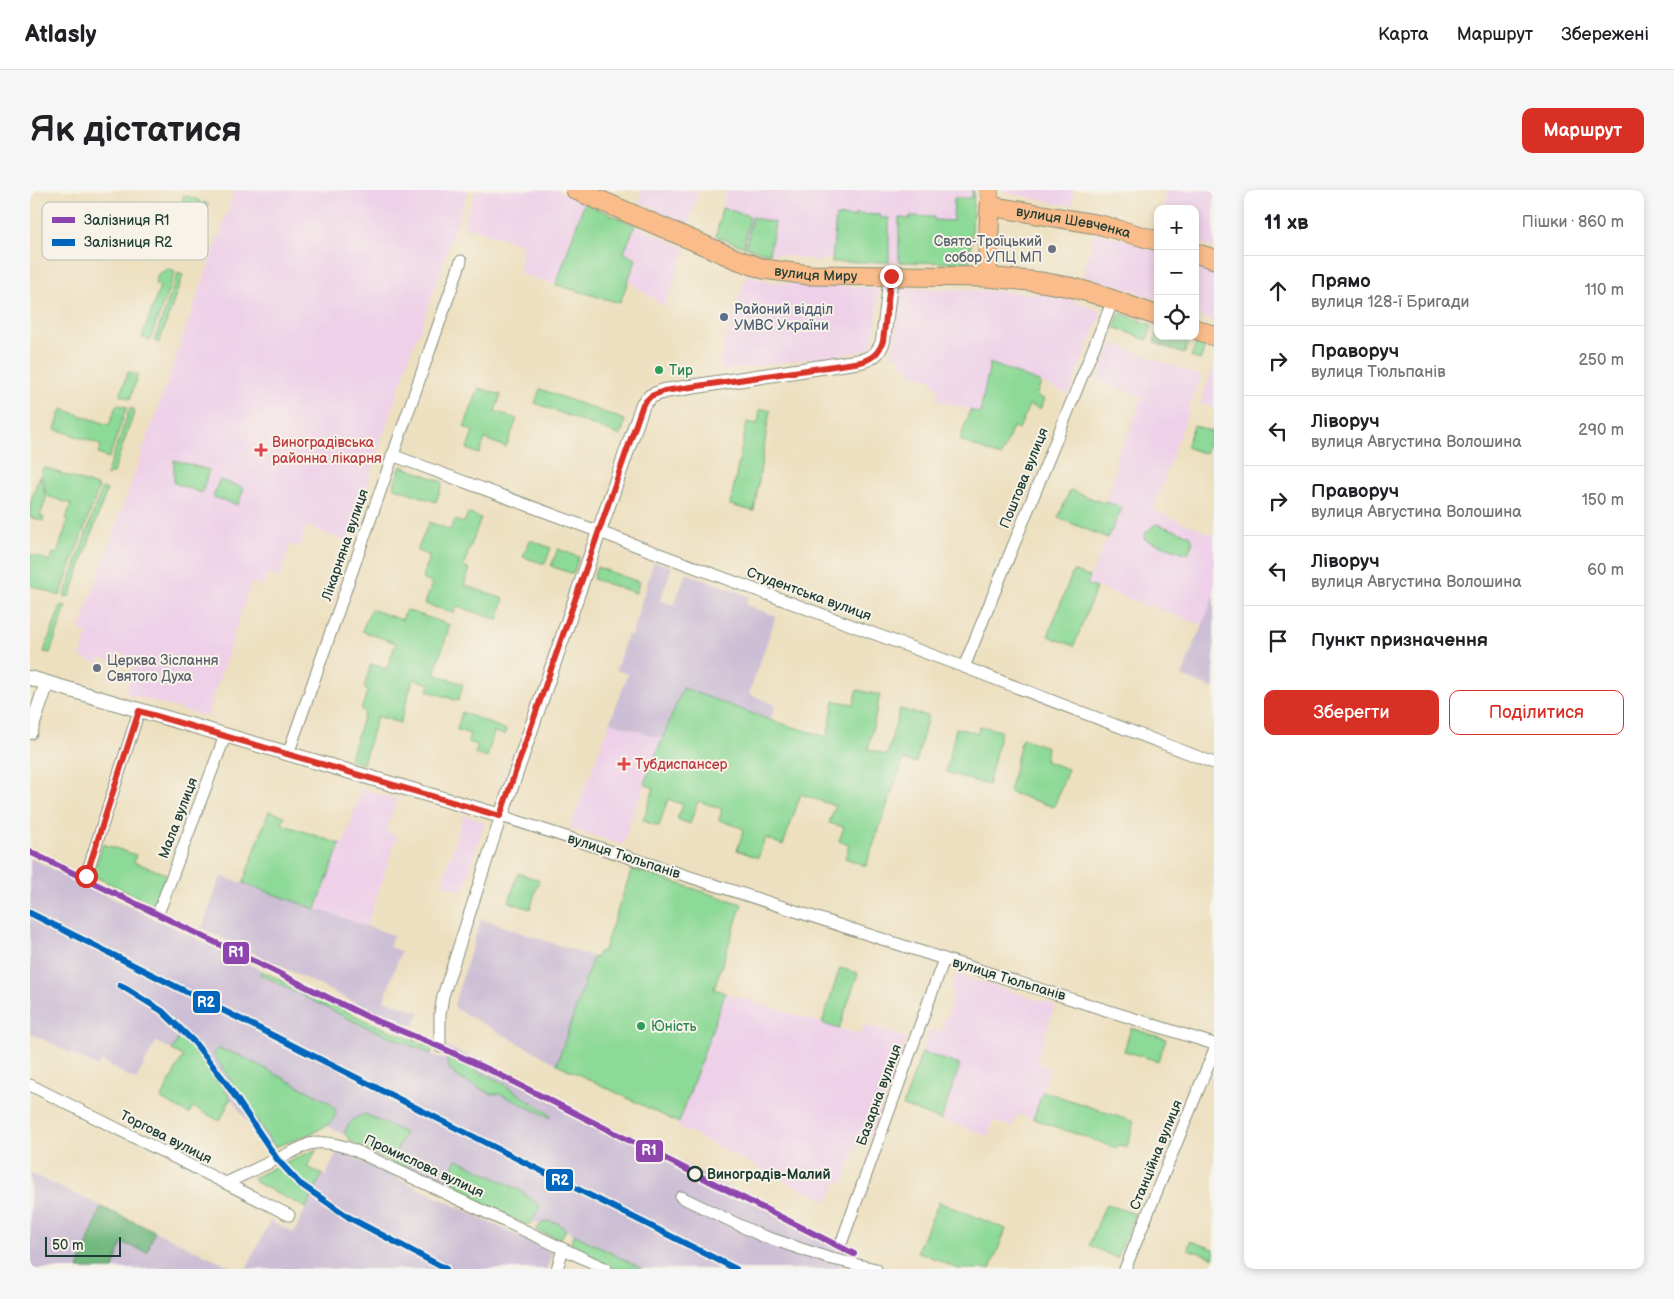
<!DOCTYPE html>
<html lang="uk">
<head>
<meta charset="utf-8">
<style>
  body { margin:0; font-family:"Balsamiq Sans",sans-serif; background:#f6f6f6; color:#202124 }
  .controls { position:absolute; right:15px; top:15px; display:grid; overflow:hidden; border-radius:10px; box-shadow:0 2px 8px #0003 }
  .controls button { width:45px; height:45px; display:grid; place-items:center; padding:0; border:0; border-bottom:1px solid #e0e0e0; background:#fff; color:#202124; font:25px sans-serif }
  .scale { position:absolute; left:15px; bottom:12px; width:76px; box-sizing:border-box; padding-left:5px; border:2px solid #1f3d34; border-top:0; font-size:14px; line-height:18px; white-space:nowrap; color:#1f3d34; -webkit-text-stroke:4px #f7f3e8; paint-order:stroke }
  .stop { position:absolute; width:15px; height:15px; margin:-11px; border:4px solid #d93025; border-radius:50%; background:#fff }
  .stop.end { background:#d93025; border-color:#fff; box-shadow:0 1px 5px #0008 }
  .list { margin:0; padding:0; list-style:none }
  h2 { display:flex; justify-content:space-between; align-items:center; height:65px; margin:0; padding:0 20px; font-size:21px }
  h2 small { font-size:16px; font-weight:400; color:#757577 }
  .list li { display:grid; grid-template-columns:32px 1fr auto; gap:15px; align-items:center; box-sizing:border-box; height:70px; padding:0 20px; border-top:1px solid #e0e0e0 }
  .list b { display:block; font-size:19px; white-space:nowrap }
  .list p { margin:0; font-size:16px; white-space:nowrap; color:#757577 }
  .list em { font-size:16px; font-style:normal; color:#757577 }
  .actions { display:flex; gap:10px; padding:15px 20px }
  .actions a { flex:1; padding:11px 0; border:1px solid #d93025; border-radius:10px; text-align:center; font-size:18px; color:#d93025 }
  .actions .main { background:#d93025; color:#fff }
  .icon { flex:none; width:28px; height:28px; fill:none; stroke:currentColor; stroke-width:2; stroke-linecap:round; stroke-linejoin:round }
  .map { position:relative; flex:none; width:1184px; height:1079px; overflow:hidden; border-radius:10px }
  header { display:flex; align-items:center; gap:30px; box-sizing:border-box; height:70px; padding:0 25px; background:#fff; border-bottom:1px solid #e0e0e0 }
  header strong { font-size:24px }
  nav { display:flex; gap:28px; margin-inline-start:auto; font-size:18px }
  .intro { display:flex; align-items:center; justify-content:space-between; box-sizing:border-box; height:120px; padding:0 30px }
  h1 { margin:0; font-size:35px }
  .button { padding:12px 22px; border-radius:10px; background:#d93025; color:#fff; font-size:18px; font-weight:700 }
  main { display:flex; gap:30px; padding:0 30px }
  aside { flex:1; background:#fff; border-radius:10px; box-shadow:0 2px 8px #0003 }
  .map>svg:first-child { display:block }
</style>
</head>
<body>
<header>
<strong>Atlasly</strong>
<nav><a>Карта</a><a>Маршрут</a><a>Збережені</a></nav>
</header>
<div class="intro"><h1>Як дістатися</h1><a class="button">Маршрут</a></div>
<main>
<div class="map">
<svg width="1184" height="1079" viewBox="0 0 1184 1079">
  <rect width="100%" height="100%" fill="#f7f3e8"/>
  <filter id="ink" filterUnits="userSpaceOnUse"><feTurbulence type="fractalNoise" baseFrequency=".02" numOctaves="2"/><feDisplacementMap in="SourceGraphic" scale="10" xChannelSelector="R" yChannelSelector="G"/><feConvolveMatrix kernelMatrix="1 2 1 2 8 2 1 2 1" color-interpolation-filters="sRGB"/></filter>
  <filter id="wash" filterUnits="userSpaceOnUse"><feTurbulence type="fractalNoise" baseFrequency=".0096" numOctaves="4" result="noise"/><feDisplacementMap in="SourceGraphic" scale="20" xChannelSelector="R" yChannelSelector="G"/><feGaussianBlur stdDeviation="1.12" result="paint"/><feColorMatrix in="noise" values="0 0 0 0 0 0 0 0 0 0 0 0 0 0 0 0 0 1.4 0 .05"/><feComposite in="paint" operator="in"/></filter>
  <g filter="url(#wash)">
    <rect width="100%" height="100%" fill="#ede0c0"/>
    <g fill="#eed0e8">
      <path d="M205,0H438L388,147H386L318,352L276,336L270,357L260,354L250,387L237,383L233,396L221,393L177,527L96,503L106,469L89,463L85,473L71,468L68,473L50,467L58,443L49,440Z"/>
      <path d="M446,0H526L554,13L526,95L490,84L492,54L433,35Z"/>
      <path d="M613,0H669L659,34L608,12Z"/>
      <path d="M696,0H943L940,73L802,72V69H791L790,71L731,62L686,46Z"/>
      <path d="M973,0H1044L1042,16L1019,12L1020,6L1019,5L1018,11L973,2Z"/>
      <path d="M1136,0H1184V58L1169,53V51L1165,50V19H1133Z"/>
      <path d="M605,35L657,59L634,116L598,91L606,69L594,64Z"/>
      <path d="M1065,42L1128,59V110L1092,97L1053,86Z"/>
      <path d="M1165,72L1184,78V131L1165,124Z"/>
      <path d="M716,84L739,92L845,98L849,101L848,117L842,156L835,161L692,181L690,168Z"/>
      <path d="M870,98L970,101L1004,104L1038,109L1072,122L1039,204L960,173L950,223L907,210L909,200L900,189L879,183V177L871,176V167L862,166Z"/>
      <path d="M1082,153L1171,186L1123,320L1184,345V405L1173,435L1057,394L1091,318L1075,311L1088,275L1084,274L1091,255H1094L1112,207L1068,190Z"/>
      <path d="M1184,175V218L1170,213Z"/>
      <path d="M580,532L633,549L602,626L593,655L540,638Z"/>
      <path d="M331,599L367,609L356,642L367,646L337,736L286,719L310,652L314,653Z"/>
      <path d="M433,625L453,631L454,633L434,701L412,694Z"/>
      <path d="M926,784L1025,815L1006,873L1020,878L1003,929L987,924L983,937L963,931L958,946L873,916L900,839L911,843L924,803L920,801Z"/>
      <path d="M695,803L831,845L835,834L877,848L859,903H856L841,949L831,946L813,993L807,991L799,1011L779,1003L647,936Z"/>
    </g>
    <g fill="#ccbed4">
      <path d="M624,371L642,377L630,411L644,415L656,383L719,406L716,415L746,426L719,504L746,515L740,530L653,498L633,549L580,532L598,484L586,480L597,445L601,446Z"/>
      <path d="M1184,405V499L1152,486L1167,445H1169Z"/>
      <path d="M0,668L232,781L230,784L323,831L416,870V856L469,880L828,1063L830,1072L809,1069L810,1079H612L536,1040L531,1036L522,1032L517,1031L510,1034L503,1031L510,1016L470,1021L297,936L237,960L182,881L150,845L142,860L126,852L106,890L71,871L68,877L0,843Z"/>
      <path d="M191,686L363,745L359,757L371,761L354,810L389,822L384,836L342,821L172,738Z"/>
      <path d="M451,729L563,767L527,874L426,819L424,814Z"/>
      <path d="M308,960L522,1062L517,1079H216L240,1031L264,1043L292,984L296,986Z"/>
      <path d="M0,983L206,1079H0Z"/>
    </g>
    <g fill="#8dd997" stroke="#568b66">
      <path d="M942,0L944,1L940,73L869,72V28L880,29V26L904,27V30L923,31L924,8H942Z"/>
      <path d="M154,5L170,11L150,67L143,64L136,56Z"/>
      <path d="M173,12L178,14L159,68H153Z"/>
      <path d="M554,13L605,35L594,63L606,69L590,113L526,95Z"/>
      <path d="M692,18L720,26L714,57L686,46Z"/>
      <path d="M825,24L850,25L851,28H859V72H802L806,26L825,27Z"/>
      <path d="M722,27L745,33L739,64L716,57Z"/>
      <path d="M138,79L145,82L120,150L112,147L130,97L125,94L128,84Z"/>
      <path d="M148,83L153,85L129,153L124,151Z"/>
      <path d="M1090,123L1122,135L1117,150L1084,137Z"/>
      <path d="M1128,142V146H1152L1160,149L1154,164L1124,152Z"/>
      <path d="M1167,152L1176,155L1170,170L1161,167Z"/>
      <path d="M960,173L1011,193L1006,206L1014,209L1010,219L999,215L989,239L983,237L971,267L930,250L940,220L950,223Z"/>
      <path d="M98,182L108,185L100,209L90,205Z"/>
      <path d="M449,198L471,205L465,221L487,229L476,257L455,249L449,264L437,259L443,241L434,237Z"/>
      <path d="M510,199L595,230L591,246L505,213Z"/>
      <path d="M87,214L97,217L79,268L68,264L71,255L25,239L32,219L79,235Z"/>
      <path d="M100,218L105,220L83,283L76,286Z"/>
      <path d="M730,219L740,220L724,321L700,315L717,232L728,234Z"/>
      <path d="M1164,235L1182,242L1175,264L1156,257Z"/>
      <path d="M144,270L179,280L172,303L144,293Z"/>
      <path d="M371,276L413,292L406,312L363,297Z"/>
      <path d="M16,278L69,297L30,406L0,395V364L20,371L23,363L27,364L38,330L36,329L41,314L17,306L11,282L12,279Z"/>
      <path d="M10,285L16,309L10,326L14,327L13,331L0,327V313Z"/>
      <path d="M189,290L214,298L208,315L183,307Z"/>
      <path d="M72,298L77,300L40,406L34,407Z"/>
      <path d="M1040,300L1074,313L1075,311L1092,318L1078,348L1028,328Z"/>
      <path d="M438,323L451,328L433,377L440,379L434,395L474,409L468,430L427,416L424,423L395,414L402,393L392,389L400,366L387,361L399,332L420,340L425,330L434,333Z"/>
      <path d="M1126,334L1160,345L1163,351L1158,364L1114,349L1116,342Z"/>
      <path d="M500,350L521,358L515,374L493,367Z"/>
      <path d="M528,359L549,367L543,384L521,376Z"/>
      <path d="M567,377L609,392L606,403L563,389Z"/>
      <path d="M1043,381L1060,387L1057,394L1066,398L1044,456L1018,446Z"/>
      <path d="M31,415L36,417L20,463L14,462Z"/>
      <path d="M341,419L372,430L376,420L420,435L404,484L433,494L428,511L398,501L400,494L383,489L370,533L347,526L333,574L319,570L335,522L331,520L338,499L334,498L341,474L357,479L366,453L332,441Z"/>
      <path d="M653,498L740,530L797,547L804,511L824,514L827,500L850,505L838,559L857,565L870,519L898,526L886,573L873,570L836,676L815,668L819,655L809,651L814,637L799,633L805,616L771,604L753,655L735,648L728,668L707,660L714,639L689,630L692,619L668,611L660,634L647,629L653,615L638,609L629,636L613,631L624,598L614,594Z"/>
      <path d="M432,522L476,540L474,545L464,542L457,568L445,564L448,555L438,552L440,544L427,540Z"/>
      <path d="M950,536L971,541L958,595L916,582L926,538L948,543Z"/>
      <path d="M992,548L1017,557L1015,571L1038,579L1024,617L979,602Z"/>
      <path d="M239,621L255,626L252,634L310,654L286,719L213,693Z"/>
      <path d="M73,654L106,665L104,672L136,684L124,715L62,685Z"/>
      <path d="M602,679L712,714L684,799L695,803L649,933L527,874L563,767L566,768L569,761L573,762Z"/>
      <path d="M488,683L509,690L500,719L479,712Z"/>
      <path d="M810,778L828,783L809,839L792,833Z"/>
      <path d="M232,781L337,831L403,858L401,864L323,831L230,784Z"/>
      <path d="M1101,838L1136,849L1128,871L1094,861Z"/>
      <path d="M151,844L182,881L201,908L190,931L163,917L159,924L131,909L153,866L142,860Z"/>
      <path d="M189,859L209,865L297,911C330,933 259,951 244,957L184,865V862Z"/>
      <path d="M892,862L930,875L911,930L873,916Z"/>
      <path d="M416,867L469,891L518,923L521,928L470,904H462L429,888L420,880Z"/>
      <path d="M1013,901L1104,932L1097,957L1089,955L1087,958L1003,929Z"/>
      <path d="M335,924L375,943L363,968L398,986V987L396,988C378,979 324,960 315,944C315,935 326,926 335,924Z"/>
      <path d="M287,959L277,977L292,984L284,1002L268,990L254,973Z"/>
      <path d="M427,969L491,1001L510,1016L501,1033L496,1035L402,991L403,988L415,994Z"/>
      <path d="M249,975L268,995L282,1006L276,1018L225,992L223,988Z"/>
      <path d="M909,1012L976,1039L960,1079H928L887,1061Z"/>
      <path d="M1076,1014L1105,1024L1087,1068L1059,1055Z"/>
      <path d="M520,1031L529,1034L536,1040L531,1048L527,1049L506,1040L512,1033Z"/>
      <path d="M544,1044L612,1079H586L545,1059C539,1054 541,1051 544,1044Z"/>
      <path d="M1160,1051L1184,1059V1068L1158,1059Z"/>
    </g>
    <path fill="#72b980" stroke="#487b5a" d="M71,1017L125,1041L117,1062L92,1053L83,1079H48Z"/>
  </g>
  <g filter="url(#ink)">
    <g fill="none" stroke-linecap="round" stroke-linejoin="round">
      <g stroke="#868e7a" stroke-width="13">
        <g id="minor">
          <path d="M362,265L934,477L1184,573"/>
          <path d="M934,477L1083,110"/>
          <path d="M258,564L431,71"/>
          <path d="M56,686L109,521"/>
          <path d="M129,721L195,546"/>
          <path d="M410,857V824L413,806L471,626L914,769L1184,854"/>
          <path d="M0,895L259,1025"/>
          <path d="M196,993L279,954C295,951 308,954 324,960L576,1079"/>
          <path d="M651,1007L730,1045L798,1068L846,1079"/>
          <path d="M812,1051L914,769"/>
          <path d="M527,1079L533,1059"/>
          <path d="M1095,1079L1184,861"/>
        </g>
      </g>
      <g stroke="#868e7a" stroke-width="16">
        <g id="tertiary">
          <path d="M0,488L471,626L613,214L621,206L634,201L831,171C843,168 849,163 853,151L861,86"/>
          <path d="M0,542L17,493"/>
        </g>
      </g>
      <g stroke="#868e7a" stroke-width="19">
        <path id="primary" d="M959,0L960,16"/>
      </g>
      <g stroke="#868e7a" stroke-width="21">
        <g id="trunk">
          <path id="s1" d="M546,0L706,69L734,79L779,85L957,87L1011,92L1040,97L1066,104L1128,126"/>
          <path d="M1165,63L1184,69"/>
          <path id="s2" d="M957,87L960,16L1071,35L1128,51"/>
          <path d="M1165,139L1184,146"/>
        </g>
      </g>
      <use href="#minor" stroke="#fff" stroke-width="11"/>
      <use href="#tertiary" stroke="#fff" stroke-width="14"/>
      <use href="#primary" stroke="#f9bc8a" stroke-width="18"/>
      <use href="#trunk" stroke="#f9bc8a" stroke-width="19"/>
      <g stroke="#f7f3e8" stroke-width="10">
        <path id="rail-1" d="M0,662L340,828L410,857L462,881L824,1064"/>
      </g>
      <g stroke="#f7f3e8" stroke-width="10">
        <g id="rail-2">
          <path d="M0,723L706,1079"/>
          <path d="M90,795L132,821L164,852L194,890L247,969L269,993L320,1028L416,1079"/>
        </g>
      </g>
      <use href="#rail-1" stroke="#8e44ad" stroke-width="6"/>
      <use href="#rail-2" stroke="#0065bd" stroke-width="6"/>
    </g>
  </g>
  <g fill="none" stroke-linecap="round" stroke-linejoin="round" filter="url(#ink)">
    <path stroke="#d93025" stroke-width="6" d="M56,686L109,521L470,626L613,214L621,206L634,201L831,172C843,168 849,163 853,151L861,86"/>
  </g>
  <g fill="#6b7280" stroke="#f7f3e8" stroke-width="2">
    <circle cx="1022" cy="59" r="5"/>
    <circle cx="67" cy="478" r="5"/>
  </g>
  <circle fill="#5c6f8a" stroke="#f7f3e8" stroke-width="2" cx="694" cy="127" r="5"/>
  <g fill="#2e9e5b" stroke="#f7f3e8" stroke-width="2">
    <circle cx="629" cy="180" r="5"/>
    <circle cx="611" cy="836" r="5"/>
  </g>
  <g fill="#e0444e" stroke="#f7f3e8" stroke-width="2">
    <path d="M228.5 252.5h5v5h5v5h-5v5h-5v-5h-5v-5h5z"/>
    <path d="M591.5 566.5h5v5h5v5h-5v5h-5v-5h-5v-5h5z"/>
  </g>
  <circle fill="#f7f3e8" stroke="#1f3d34" stroke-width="2.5" cx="665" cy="984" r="7"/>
  <g text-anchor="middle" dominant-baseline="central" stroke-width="4" stroke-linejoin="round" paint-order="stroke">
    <g font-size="14" fill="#1f3d34" stroke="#f7f3e8">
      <text stroke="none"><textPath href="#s2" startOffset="156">вулиця Шевченка</textPath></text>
      <text stroke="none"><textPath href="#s1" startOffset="256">вулиця Миру</textPath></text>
      <text transform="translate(994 288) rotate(-68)">Поштова вулиця</text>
      <text transform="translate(315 355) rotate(-71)">Лікарняна вулиця</text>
      <text transform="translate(779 404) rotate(20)">Студентська вулиця</text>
      <text transform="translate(148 628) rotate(-69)">Мала вулиця</text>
      <text transform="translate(594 666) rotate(18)">вулиця Тюльпанів</text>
      <text transform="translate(979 789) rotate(17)">вулиця Тюльпанів</text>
      <text transform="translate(849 905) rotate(-70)">Базарна вулиця</text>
      <text transform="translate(136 947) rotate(27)">Торгова вулиця</text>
      <text transform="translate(1126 965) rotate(-68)">Станційна вулиця</text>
      <text transform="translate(394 976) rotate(25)">Промислова вулиця</text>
    </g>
    <g font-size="14" fill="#5b616d" stroke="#f7f3e8" text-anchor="end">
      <text x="1012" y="51">Свято-Троїцький<tspan x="1012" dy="16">собор УПЦ МП</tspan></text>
      <text x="77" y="470" text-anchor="start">Церква Зіслання<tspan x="77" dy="16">Святого Духа</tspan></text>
    </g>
    <g font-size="14" fill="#4e5e75" stroke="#f7f3e8" text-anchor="start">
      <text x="704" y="119">Районий відділ<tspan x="704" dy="16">УМВС України</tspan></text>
    </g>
    <g font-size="14" fill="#27864d" stroke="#f7f3e8" text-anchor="start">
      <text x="639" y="180">Тир</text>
      <text x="621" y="836">Юність</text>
    </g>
    <g font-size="14" fill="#be3a42" stroke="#f7f3e8" text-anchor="start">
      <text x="242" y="252">Виноградівська<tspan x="242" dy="16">районна лікарня</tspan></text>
      <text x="605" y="574">Тубдиспансер</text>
    </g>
    <g font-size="14" font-weight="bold" fill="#1f3d34" stroke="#f7f3e8" text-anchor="start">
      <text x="677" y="984">Виноградів-Малий</text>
    </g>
  </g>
  <rect x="12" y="12" width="166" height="58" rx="8" fill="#f7f3e8" stroke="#b6bcb2" stroke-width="1"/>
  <rect x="22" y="27" width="23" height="6" fill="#8e44ad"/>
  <rect x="22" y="49" width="23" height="7" fill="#0065bd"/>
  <g font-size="14" fill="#1f3d34">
    <text x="54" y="35">Залізниця R1</text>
    <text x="54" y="57">Залізниця R2</text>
  </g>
  <g stroke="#f7f3e8" stroke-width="2">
    <rect x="192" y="751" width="28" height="24" rx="5" fill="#8e44ad"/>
    <rect x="162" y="800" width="29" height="24" rx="5" fill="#0065bd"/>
    <rect x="605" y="949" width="29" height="24" rx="5" fill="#8e44ad"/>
    <rect x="515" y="978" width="29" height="24" rx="5" fill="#0065bd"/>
  </g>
  <g font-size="14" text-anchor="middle" font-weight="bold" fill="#fff">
    <text x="206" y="767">R1</text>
    <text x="176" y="817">R2</text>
    <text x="619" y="965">R1</text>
    <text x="530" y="995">R2</text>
  </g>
</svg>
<div class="controls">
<button>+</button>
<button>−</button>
<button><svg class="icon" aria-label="locate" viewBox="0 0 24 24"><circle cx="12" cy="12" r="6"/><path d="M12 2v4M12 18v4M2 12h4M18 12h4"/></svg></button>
</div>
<div class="scale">50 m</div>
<div class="stop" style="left:56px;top:686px"></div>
<div class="stop end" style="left:861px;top:86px"></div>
</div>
<aside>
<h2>11 хв<small>Пішки · 860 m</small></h2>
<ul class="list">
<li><svg class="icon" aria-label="ahead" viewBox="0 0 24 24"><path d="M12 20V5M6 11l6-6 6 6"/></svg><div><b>Прямо</b><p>вулиця 128-ї Бригади</p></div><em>110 m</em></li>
<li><svg class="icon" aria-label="right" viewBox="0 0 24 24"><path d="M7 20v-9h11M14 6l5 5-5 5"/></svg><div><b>Праворуч</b><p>вулиця Тюльпанів</p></div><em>250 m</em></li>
<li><svg class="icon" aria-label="left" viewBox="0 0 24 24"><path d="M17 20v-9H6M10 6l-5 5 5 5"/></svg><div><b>Ліворуч</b><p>вулиця Августина Волошина</p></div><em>290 m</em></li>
<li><svg class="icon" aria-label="right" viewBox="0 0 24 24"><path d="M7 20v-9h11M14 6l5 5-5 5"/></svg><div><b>Праворуч</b><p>вулиця Августина Волошина</p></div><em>150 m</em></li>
<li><svg class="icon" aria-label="left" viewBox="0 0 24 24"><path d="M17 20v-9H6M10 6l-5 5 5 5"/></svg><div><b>Ліворуч</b><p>вулиця Августина Волошина</p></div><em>60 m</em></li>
<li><svg class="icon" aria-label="arrive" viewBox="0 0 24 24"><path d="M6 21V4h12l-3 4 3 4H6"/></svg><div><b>Пункт призначення</b></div></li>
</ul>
<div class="actions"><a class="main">Зберегти</a><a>Поділитися</a></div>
</aside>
</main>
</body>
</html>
